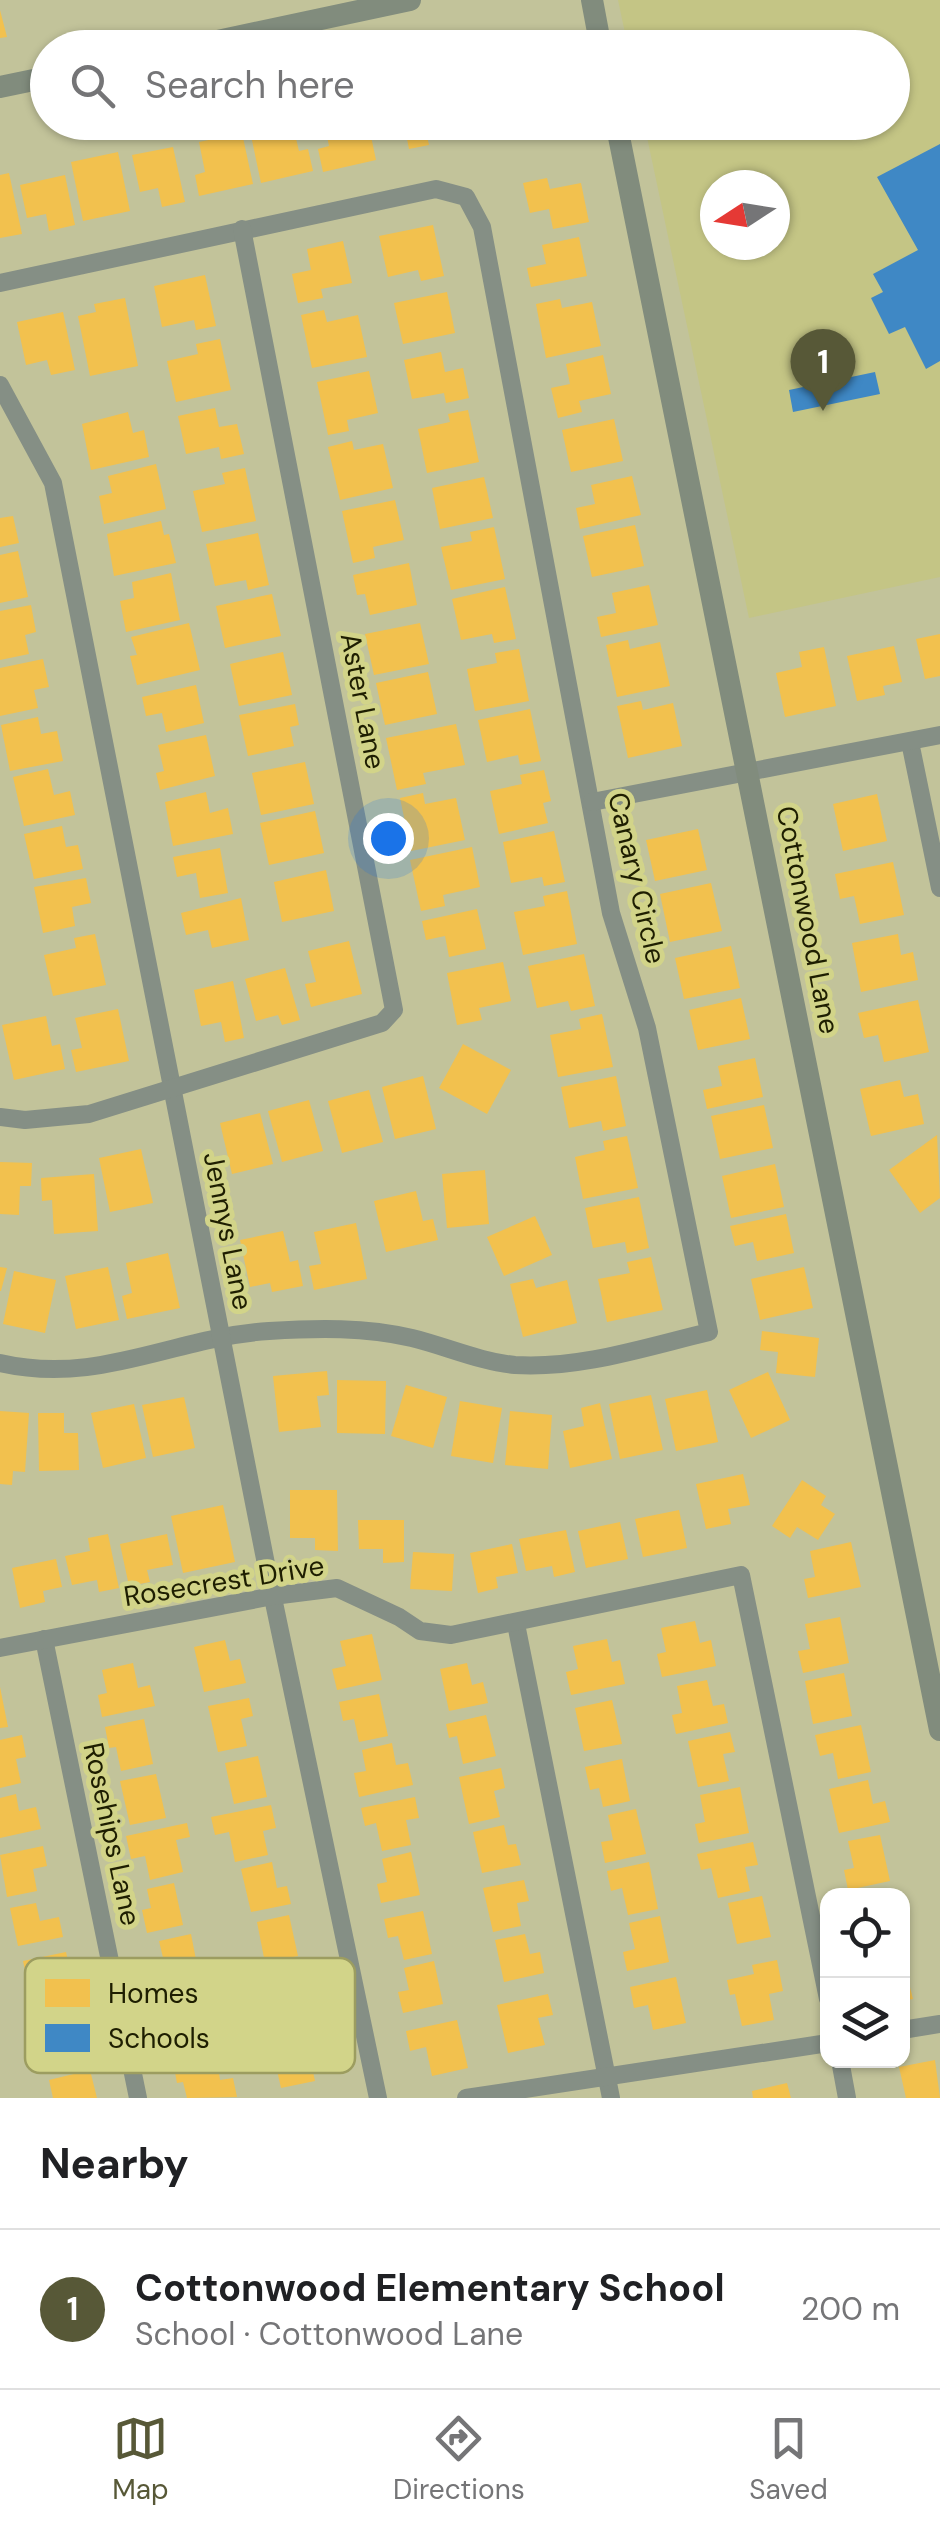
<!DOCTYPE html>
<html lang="en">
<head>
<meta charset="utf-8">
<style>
  body { margin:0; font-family:"DM Sans",sans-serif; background:#f6f6f6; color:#202124 }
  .controls { position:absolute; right:30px; bottom:30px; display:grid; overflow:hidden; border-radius:20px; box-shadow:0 2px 8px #0004 }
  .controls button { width:90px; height:90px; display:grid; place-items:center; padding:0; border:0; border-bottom:2px solid #e0e0e0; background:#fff; color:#202124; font:50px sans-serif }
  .compass { position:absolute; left:700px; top:170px; width:90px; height:90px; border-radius:50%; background:#fff; box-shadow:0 2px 8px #0004; rotate:258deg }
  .you { position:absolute; left:388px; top:838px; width:35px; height:35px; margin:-25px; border:8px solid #fff; border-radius:50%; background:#1a73e8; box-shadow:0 0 0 15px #1a73e833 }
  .badge { display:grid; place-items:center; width:65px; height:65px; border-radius:50%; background:#575837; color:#fff; font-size:32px; font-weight:700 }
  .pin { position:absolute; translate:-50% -82px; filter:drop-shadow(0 2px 5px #0008) }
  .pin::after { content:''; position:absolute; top:52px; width:35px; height:30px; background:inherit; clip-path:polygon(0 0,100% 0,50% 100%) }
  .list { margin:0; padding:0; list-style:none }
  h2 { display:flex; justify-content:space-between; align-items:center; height:130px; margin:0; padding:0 40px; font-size:42px }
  h2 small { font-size:32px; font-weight:400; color:#757577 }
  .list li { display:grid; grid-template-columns:65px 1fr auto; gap:30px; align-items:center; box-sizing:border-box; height:160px; padding:0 40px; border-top:2px solid #e0e0e0 }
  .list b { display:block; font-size:38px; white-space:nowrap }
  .list p { margin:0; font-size:32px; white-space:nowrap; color:#757577 }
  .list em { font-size:32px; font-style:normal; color:#757577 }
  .icon { flex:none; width:55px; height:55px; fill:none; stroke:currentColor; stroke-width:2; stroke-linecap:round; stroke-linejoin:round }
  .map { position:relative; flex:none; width:940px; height:2098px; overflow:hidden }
  .search { position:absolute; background:#fff; box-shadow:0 2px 8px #0004; left:30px; right:30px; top:30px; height:110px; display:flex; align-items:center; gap:25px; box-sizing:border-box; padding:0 35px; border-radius:55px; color:#757577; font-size:38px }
  .sheet { height:290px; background:#fff }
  nav { display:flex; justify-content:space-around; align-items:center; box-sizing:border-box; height:140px; border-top:2px solid #e0e0e0; background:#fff; font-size:28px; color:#757577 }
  nav a { display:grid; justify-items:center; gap:5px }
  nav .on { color:#575837 }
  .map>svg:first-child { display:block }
</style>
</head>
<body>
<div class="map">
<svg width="940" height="2098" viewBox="0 0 940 2098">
  <rect width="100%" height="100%" fill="#c2c39a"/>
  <path fill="#c4c585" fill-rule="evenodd" d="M618,0H940V577L749,618L644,123L892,122V48L628,47ZM715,185H775V245H715Z"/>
  <g fill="#f2c14e">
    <path d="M0,10L7,37L0,38Z"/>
    <path d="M286,122H292L299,151L308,149L313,171L261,183L250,131Z"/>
    <path d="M324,122H368L376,160L323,172L318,149L329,146Z"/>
    <path d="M382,122H424L429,145L409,149L405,129L385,134Z"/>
    <path d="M242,133L253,184L199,196L195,175L205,172L199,142Z"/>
    <path d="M173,147L185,202L162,207L158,188L140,192L132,155Z"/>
    <path d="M118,152L130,211L83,221L71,162Z"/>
    <path d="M9,173L22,234L0,238V175Z"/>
    <path d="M65,175L75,225L49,231L46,214L27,218L20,185Z"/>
    <path d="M547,178L550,189L581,183L589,222L553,229L549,209L530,213L523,183Z"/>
    <path d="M433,225L444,276L421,281L418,270L388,277L379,236Z"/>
    <path d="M579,237L587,276L531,287L527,268L546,264L542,245Z"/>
    <path d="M343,241L352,283L321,289L323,298L298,303L292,274L311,270L307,249Z"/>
    <path d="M205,275L216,326L196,330L194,320L162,327L154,286Z"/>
    <path d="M447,292L455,333L403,344L394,303Z"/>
    <path d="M125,298L138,366L90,376L78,316L96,312L94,304Z"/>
    <path d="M560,299L562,308L592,302L601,346L546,358L536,304Z"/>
    <path d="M324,310L327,322L358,315L367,357L312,368L301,315Z"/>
    <path d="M63,312L75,370L51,375L47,360L26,365L17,322Z"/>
    <path d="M220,339L231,390L176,402L167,361L198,354L196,344Z"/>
    <path d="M441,352L445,372L463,368L469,398L446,403L444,393L412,399L404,360Z"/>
    <path d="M603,355L611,394L579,401L582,412L558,418L551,388L570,384L566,364Z"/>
    <path d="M369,371L378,413L347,420L349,431L328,435L317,382Z"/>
    <path d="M215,408L219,427L237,424L244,454L221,459L219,447L186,454L178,416Z"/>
    <path d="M468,410L479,462L427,473L418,429L450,422L448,414Z"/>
    <path d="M128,412L133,433L144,430L149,457L91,470L82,424Z"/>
    <path d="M614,419L623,461L571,472L562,430Z"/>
    <path d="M352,441L354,450L383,444L393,488L340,500L328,447Z"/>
    <path d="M156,464L166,509L104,524L99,496L112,493L108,476Z"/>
    <path d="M245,468L256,521L202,532L193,491L225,484L222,473Z"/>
    <path d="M632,476L641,515L580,529L576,508L595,504L591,485Z"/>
    <path d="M484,477L493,518L440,529L432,488Z"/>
    <path d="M395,500L404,540L373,547L375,558L353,563L342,511Z"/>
    <path d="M13,516L19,543L0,547V518Z"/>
    <path d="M161,521L164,535L169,534L176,563L114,576L107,534Z"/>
    <path d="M635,525L644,566L592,577L583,536Z"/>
    <path d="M494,527L505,579L451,590L441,547L472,541L470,532Z"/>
    <path d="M258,533L269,585L248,590L246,580L215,586L206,544Z"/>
    <path d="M18,551L28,597L0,603V555Z"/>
    <path d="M409,563L417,605L370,615L365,594L357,595L353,575Z"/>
    <path d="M171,573L180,620L126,632L120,601L134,598L132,582Z"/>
    <path d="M649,585L658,625L601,637L597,617L616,613L612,593Z"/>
    <path d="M505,587L516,639L494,643L492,634L461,640L452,599Z"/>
    <path d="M272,594L281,636L225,648L216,606Z"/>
    <path d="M31,605L36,632L25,635L29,654L0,660V611Z"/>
    <path d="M189,623L200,670L137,685L130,656L137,655L131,637Z"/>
    <path d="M420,623L429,664L374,675L365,634Z"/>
    <path d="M940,634V676L925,679L916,639Z"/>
    <path d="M628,640L630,649L660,642L670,686L617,697L606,645Z"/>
    <path d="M894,646L902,682L883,686L885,695L857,701L847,656Z"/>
    <path d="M824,647L836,706L785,717L776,673L802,667L799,652Z"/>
    <path d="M519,649L529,701L475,711L467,669L497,663L495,653Z"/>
    <path d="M283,652L292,695L239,706L230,664Z"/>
    <path d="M43,659L49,687L34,690L38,708L0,716V668Z"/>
    <path d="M428,672L437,714L385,725L376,683Z"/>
    <path d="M196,685L204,723L166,732L162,713L146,716L142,697Z"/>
    <path d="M641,701L643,710L673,703L682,746L628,758L617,706Z"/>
    <path d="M295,704L299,725L290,727L294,746L248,756L239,715Z"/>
    <path d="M530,709L541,761L520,765L518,755L487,762L478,720Z"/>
    <path d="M38,717L41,734L57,731L63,761L10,771L1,725Z"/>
    <path d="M456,724L465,765L423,773L426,784L397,790L386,738Z"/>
    <path d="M206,735L215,776L160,790L156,773L164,771L158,745Z"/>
    <path d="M305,762L314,804L261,815L252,773Z"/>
    <path d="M48,769L54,795L70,791L75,815L24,826L13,777Z"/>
    <path d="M544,770L551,801L543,803L548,823L499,834L490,791L522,784L520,775Z"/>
    <path d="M206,792L210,813L228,808L233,834L173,846L165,802Z"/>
    <path d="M423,793L425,804L456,798L465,840L411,851L400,798Z"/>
    <path d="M877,794L887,841L843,851L833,804Z"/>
    <path d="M315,811L324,853L269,865L260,823Z"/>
    <path d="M62,826L66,847L78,845L83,869L34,879L24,834Z"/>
    <path d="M698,829L707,870L655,881L646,840Z"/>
    <path d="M554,831L565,882L544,886L542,877L511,883L503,842Z"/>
    <path d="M472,847L480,887L443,895L445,906L421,911L410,860Z"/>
    <path d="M220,848L228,893L200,898L196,873L177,877L173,857Z"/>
    <path d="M893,862L904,915L860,924L854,896L840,899L835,874Z"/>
    <path d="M326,870L334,911L282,922L274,882Z"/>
    <path d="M86,878L91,903L72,907L75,926L43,933L34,887Z"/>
    <path d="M711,883L722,931L670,942L660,894Z"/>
    <path d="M567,891L577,944L523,955L514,912L545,906L543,896Z"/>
    <path d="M241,898L249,940L212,948L208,930L186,935L181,913Z"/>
    <path d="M477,909L486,949L449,957L445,936L426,940L422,921Z"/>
    <path d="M95,934L106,985L53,996L44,955L76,948L74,938Z"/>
    <path d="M898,934L901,955L913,952L918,980L861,992L852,943Z"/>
    <path d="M349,941L362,994L311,1007L305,984L316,982L308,951Z"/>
    <path d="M731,946L740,988L684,999L675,958Z"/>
    <path d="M584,954L595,1006L571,1011L568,1001L537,1008L528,966Z"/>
    <path d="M503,962L511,1001L479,1008L482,1020L457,1025L447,973Z"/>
    <path d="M285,968L300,1020L282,1025L278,1015L256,1021L245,979Z"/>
    <path d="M233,981L244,1038L225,1042L221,1022L201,1026L194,990Z"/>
    <path d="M741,998L750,1039L698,1050L689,1010Z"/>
    <path d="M918,1000L929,1052L884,1062L878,1035L864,1038L858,1013Z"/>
    <path d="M118,1009L129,1061L76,1072L71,1050L82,1048L75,1018Z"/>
    <path d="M602,1014L613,1067L558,1077L550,1035L581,1029L579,1019Z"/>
    <path d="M46,1016L52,1046L60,1044L65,1069L14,1080L2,1025Z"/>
    <path d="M463,1044L511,1070L487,1114L439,1088Z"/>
    <path d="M755,1058L763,1097L707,1109L703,1090L722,1086L718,1066Z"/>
    <path d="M423,1076L436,1129L395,1139L382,1087Z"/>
    <path d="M616,1076L626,1126L603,1131L601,1121L569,1128L561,1087Z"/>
    <path d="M900,1080L904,1097L918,1094L924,1124L871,1136L860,1089Z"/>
    <path d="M369,1090L383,1142L342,1153L328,1101Z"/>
    <path d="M309,1100L323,1151L282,1162L268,1111Z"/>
    <path d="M764,1105L773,1148L720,1159L711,1116Z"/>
    <path d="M260,1113L273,1164L232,1174L220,1123Z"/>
    <path d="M937,1135L940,1198L920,1213L889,1170Z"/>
    <path d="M627,1136L638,1188L583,1199L575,1157L605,1150L603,1141Z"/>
    <path d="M141,1149L153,1203L110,1212L99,1158Z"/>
    <path d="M0,1162L32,1163L31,1186H20L19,1215L0,1214Z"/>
    <path d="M775,1164L784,1207L731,1218L722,1176Z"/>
    <path d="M485,1170L489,1224L447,1228L442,1174Z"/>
    <path d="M94,1174L98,1231L54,1234L52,1200L42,1201L41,1178Z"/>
    <path d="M416,1191L423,1221L433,1219L438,1240L386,1252L374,1201Z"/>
    <path d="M639,1197L649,1248L627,1253L625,1242L593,1248L585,1208Z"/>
    <path d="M786,1214L794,1253L757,1261L753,1242L735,1246L730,1226Z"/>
    <path d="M535,1216L552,1255L504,1276L487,1237Z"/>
    <path d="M356,1223L367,1279L314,1290L309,1266L321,1264L314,1232Z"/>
    <path d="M283,1231L290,1262L298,1260L303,1286L272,1292L270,1283L250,1287L240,1240Z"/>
    <path d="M168,1253L180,1308L127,1319L122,1296L132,1293L126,1263Z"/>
    <path d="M651,1257L663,1310L607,1322L598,1279L630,1273L627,1262Z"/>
    <path d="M0,1267L7,1268L1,1291H0Z"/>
    <path d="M108,1267L119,1320L76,1329L65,1276Z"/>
    <path d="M804,1267L813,1308L760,1320L751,1279Z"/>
    <path d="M14,1271L56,1280L45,1333L3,1324Z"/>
    <path d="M533,1279L536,1288L567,1280L577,1323L523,1337L510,1284Z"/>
    <path d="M762,1331L819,1338L815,1377L776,1373L778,1352L760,1350Z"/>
    <path d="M327,1371L329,1395L317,1396L321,1427L279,1432L273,1376Z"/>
    <path d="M768,1372L790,1420L751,1438L729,1390Z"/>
    <path d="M337,1380L386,1381L385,1434L337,1433Z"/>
    <path d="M406,1385L447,1397L433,1448L391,1436Z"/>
    <path d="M707,1390L718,1442L676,1451L665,1399Z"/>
    <path d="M651,1395L663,1450L620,1459L609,1404Z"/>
    <path d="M184,1397L195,1448L153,1457L142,1405Z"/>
    <path d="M460,1401L502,1408L493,1463L451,1456Z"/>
    <path d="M600,1403L612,1459L570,1468L563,1431L584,1426L581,1408Z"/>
    <path d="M134,1404L146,1458L103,1468L91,1413Z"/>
    <path d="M0,1411L29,1413L25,1472L13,1471L12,1485L0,1484Z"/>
    <path d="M510,1411L552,1415L548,1469L505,1465Z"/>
    <path d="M38,1413H64V1433H78L79,1470L39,1471Z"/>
    <path d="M743,1474L750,1505L728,1509L731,1524L706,1529L696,1484Z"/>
    <path d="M802,1480L826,1496L821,1505L835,1514L818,1540L797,1527L790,1538L772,1526Z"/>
    <path d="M290,1490H337L338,1551L315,1550V1538H290Z"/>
    <path d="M223,1505L235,1562L183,1573L171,1516Z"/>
    <path d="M679,1510L687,1548L643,1557L635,1519Z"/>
    <path d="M358,1520H404V1562L383,1563V1549H359Z"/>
    <path d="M620,1522L628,1559L586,1568L578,1531Z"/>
    <path d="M566,1530L575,1572L554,1577L552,1566L526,1571L519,1539Z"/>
    <path d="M108,1534L119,1588L99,1592L97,1580L72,1585L65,1556L90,1551L88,1538Z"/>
    <path d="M167,1534L173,1565L147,1570L150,1582L129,1586L120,1544Z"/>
    <path d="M851,1542L861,1587L808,1598L804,1579L815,1577L810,1551Z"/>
    <path d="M512,1544L518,1573L496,1577L498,1588L478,1593L470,1553Z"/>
    <path d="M413,1552L454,1554L452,1591L410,1589Z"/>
    <path d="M56,1559L62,1587L43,1591L45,1602L20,1608L12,1568Z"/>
    <path d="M840,1617L849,1663L803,1673L798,1651L810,1649L805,1624Z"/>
    <path d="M695,1621L700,1643L711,1640L716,1666L662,1677L657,1654L666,1652L661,1628Z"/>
    <path d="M372,1634L382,1680L337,1690L332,1669L346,1666L340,1641Z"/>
    <path d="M607,1639L612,1662L620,1660L625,1684L571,1695L566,1672L578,1669L573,1646Z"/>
    <path d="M225,1640L230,1661L240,1659L246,1683L204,1692L194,1647Z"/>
    <path d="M133,1663L138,1688L150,1685L155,1706L102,1717L98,1695L107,1693L102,1670Z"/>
    <path d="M467,1663L472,1685L483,1682L488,1703L449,1711L440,1669Z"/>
    <path d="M844,1673L852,1716L813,1724L805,1681Z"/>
    <path d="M707,1680L713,1706L724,1704L728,1723L676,1734L672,1715L682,1713L677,1686Z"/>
    <path d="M0,1687L8,1727L0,1728Z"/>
    <path d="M379,1694L388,1736L359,1742L354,1719L343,1721L339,1702Z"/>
    <path d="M249,1698L253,1716L241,1719L247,1746L218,1752L208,1706Z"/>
    <path d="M612,1700L622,1744L584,1751L575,1708Z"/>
    <path d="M486,1715L496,1756L463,1764L457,1736L449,1738L446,1724Z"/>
    <path d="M144,1719L153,1764L121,1771L116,1747L109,1748L105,1727Z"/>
    <path d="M861,1725L871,1772L838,1779L833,1753L820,1756L815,1735Z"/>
    <path d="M730,1732L735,1752L723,1754L729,1781L698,1787L688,1741Z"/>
    <path d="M22,1735L26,1757L16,1759L21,1783L0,1788V1740Z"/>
    <path d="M392,1743L396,1765L408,1763L413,1785L359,1797L354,1773L366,1771L362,1750Z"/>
    <path d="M258,1756L267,1797L234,1804L225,1763Z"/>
    <path d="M622,1759L630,1801L603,1807L599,1788L590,1790L585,1767Z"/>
    <path d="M501,1768L505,1788L494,1791L500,1817L469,1824L459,1777Z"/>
    <path d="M156,1774L166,1818L130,1825L120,1781Z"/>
    <path d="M868,1780L873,1804L885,1801L890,1822L839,1833L829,1789Z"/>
    <path d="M740,1787L749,1833L699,1843L695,1824L705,1822L700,1795Z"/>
    <path d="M16,1794L19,1811L36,1807L41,1829L0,1838V1798Z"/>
    <path d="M415,1797L419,1818L406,1820L411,1845L382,1851L376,1823L365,1826L361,1808Z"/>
    <path d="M271,1805L276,1828L263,1831L268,1855L235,1862L229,1832L215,1835L211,1817Z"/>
    <path d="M636,1809L646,1854L605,1863L601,1842L613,1840L608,1815Z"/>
    <path d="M187,1823L190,1837L176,1840L183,1872L150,1880L145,1856L131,1859L126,1836Z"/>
    <path d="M504,1825L508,1845L516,1844L521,1865L482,1873L473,1832Z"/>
    <path d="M880,1835L890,1881L848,1890L844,1870L854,1868L848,1841Z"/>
    <path d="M753,1842L758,1865L745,1867L750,1891L718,1898L711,1868L701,1870L697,1854Z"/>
    <path d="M43,1846L47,1866L33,1869L37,1891L7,1897L0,1855Z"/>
    <path d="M411,1852L420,1895L381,1903L377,1884L387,1882L382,1859Z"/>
    <path d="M272,1862L277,1888L287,1886L291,1904L251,1912L241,1869Z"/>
    <path d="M649,1862L658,1909L628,1915L622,1888L611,1891L607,1871Z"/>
    <path d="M524,1880L529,1901L517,1903L521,1926L493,1932L483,1888Z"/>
    <path d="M174,1883L183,1925L147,1933L142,1910L151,1908L147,1889Z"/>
    <path d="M762,1896L771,1937L737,1944L728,1903Z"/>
    <path d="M36,1903L40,1921L59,1917L63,1937L18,1946L10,1908Z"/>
    <path d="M423,1911L432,1954L404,1960L398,1936L388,1938L384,1919Z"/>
    <path d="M289,1915L298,1956L265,1963L257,1922Z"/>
    <path d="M660,1916L669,1962L627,1971L623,1952L635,1949L629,1923Z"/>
    <path d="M191,1934L200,1980L158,1989L154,1969L165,1966L159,1941Z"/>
    <path d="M525,1934L530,1954L540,1952L544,1973L504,1982L495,1940Z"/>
    <path d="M66,1952L71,1974L51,1978L56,2001L33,2006L23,1961Z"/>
    <path d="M902,1957L913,1999L902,2001Z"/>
    <path d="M777,1960L783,1991L769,1994L774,2020L742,2026L735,1994L730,1995L727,1980L754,1974L752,1965Z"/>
    <path d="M434,1961L443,2004L403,2013L398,1992L409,1990L404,1968Z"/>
    <path d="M676,1977L686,2023L653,2030L648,2005L634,2008L630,1987Z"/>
    <path d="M548,1994L553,2015L538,2018L545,2045L508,2053L497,2005Z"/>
    <path d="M457,2020L468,2068L432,2076L426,2047L410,2051L406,2031Z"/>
    <path d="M316,2031L321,2052L309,2054L315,2081L281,2088L274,2057L260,2060L257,2044Z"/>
    <path d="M227,2051L231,2071L219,2073L220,2080L233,2078L237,2097L187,2098L183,2082L177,2083L173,2062Z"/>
    <path d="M935,2060L940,2098H906L899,2067Z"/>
    <path d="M90,2070L97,2098H53L49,2080Z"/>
    <path d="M787,2083L791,2098H753L752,2091Z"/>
  </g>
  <g fill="#3f88c5">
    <path d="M940,144V361L926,369L905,327L889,334L871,298L883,292L873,274L918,250L877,177Z"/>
    <path d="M875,372L880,394L793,412L789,390Z"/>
  </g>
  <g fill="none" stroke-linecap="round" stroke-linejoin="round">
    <g stroke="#858f85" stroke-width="18">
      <path d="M0,283L436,189L466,197L482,227L611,913L647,1028L709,1332C646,1347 581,1369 515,1365C481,1362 445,1346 412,1338C365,1327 317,1328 269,1331C174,1337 99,1386 0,1363"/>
      <path d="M0,385L53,483L268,1574L378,2098"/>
      <path d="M910,742L940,888"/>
      <path d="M592,802L940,735"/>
      <path d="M0,1117L25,1120L89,1114L382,1023L394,1010L242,229"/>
      <path d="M516,1624L611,2098"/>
      <path d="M44,1639L138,2098"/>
      <path d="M0,1648L273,1596L337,1588L399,1617L420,1631L451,1635L741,1575L828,1999"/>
      <path d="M902,2030L940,2024"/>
      <path d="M840,2060L847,2098"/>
      <path d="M466,2098L828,2043"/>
    </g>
    <g stroke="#818c7d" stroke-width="22">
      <path d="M592,0L601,48"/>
      <path d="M185,48L410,0"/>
      <path d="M0,87L48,77"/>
      <path d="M616,122L940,1730"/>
    </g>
  </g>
  <g text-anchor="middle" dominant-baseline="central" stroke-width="10" stroke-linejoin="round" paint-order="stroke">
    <g font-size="28" fill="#1e1e01" stroke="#d2d489">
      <text transform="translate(363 701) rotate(79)">Aster Lane</text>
      <text transform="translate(637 878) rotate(77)">Canary Circle</text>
      <text transform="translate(808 920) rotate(79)">Cottonwood Lane</text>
      <text transform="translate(228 1231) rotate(79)">Jennys Lane</text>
      <text transform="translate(224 1581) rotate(-9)">Rosecrest Drive</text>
      <text transform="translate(112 1834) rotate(78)">Rosehips Lane</text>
    </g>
  </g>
  <rect x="25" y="1958" width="330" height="115" rx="15" fill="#d2d489" stroke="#9c9d60" stroke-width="2.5"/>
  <rect x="45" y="1979" width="45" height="28" fill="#f2c14e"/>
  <rect x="45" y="2024" width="45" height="28" fill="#3f88c5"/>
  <g font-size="28" fill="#1e1e01">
    <text x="108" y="2003">Homes</text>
    <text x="108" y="2048">Schools</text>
  </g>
</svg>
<div class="controls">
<button><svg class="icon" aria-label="locate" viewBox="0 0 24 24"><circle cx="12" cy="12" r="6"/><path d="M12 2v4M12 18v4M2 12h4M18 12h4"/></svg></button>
<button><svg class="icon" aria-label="layers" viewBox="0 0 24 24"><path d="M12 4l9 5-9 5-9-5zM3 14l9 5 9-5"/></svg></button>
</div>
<svg class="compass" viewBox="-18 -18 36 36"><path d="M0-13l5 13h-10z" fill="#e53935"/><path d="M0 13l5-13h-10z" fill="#757577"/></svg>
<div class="you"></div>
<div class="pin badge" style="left:823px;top:411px">1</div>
<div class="search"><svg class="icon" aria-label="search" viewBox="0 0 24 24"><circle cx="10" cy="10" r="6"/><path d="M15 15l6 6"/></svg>Search here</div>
</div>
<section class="sheet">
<h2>Nearby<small></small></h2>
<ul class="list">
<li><span class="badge">1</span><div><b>Cottonwood Elementary School</b><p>School · Cottonwood Lane</p></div><em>200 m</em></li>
</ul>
</section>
<nav>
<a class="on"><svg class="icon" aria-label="map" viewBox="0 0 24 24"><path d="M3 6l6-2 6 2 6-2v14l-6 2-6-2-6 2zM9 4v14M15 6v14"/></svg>Map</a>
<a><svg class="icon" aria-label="directions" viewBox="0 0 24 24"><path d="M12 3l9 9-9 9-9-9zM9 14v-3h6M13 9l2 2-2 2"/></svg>Directions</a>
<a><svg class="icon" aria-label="saved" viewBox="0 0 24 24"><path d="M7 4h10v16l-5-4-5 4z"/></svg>Saved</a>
</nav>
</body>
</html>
